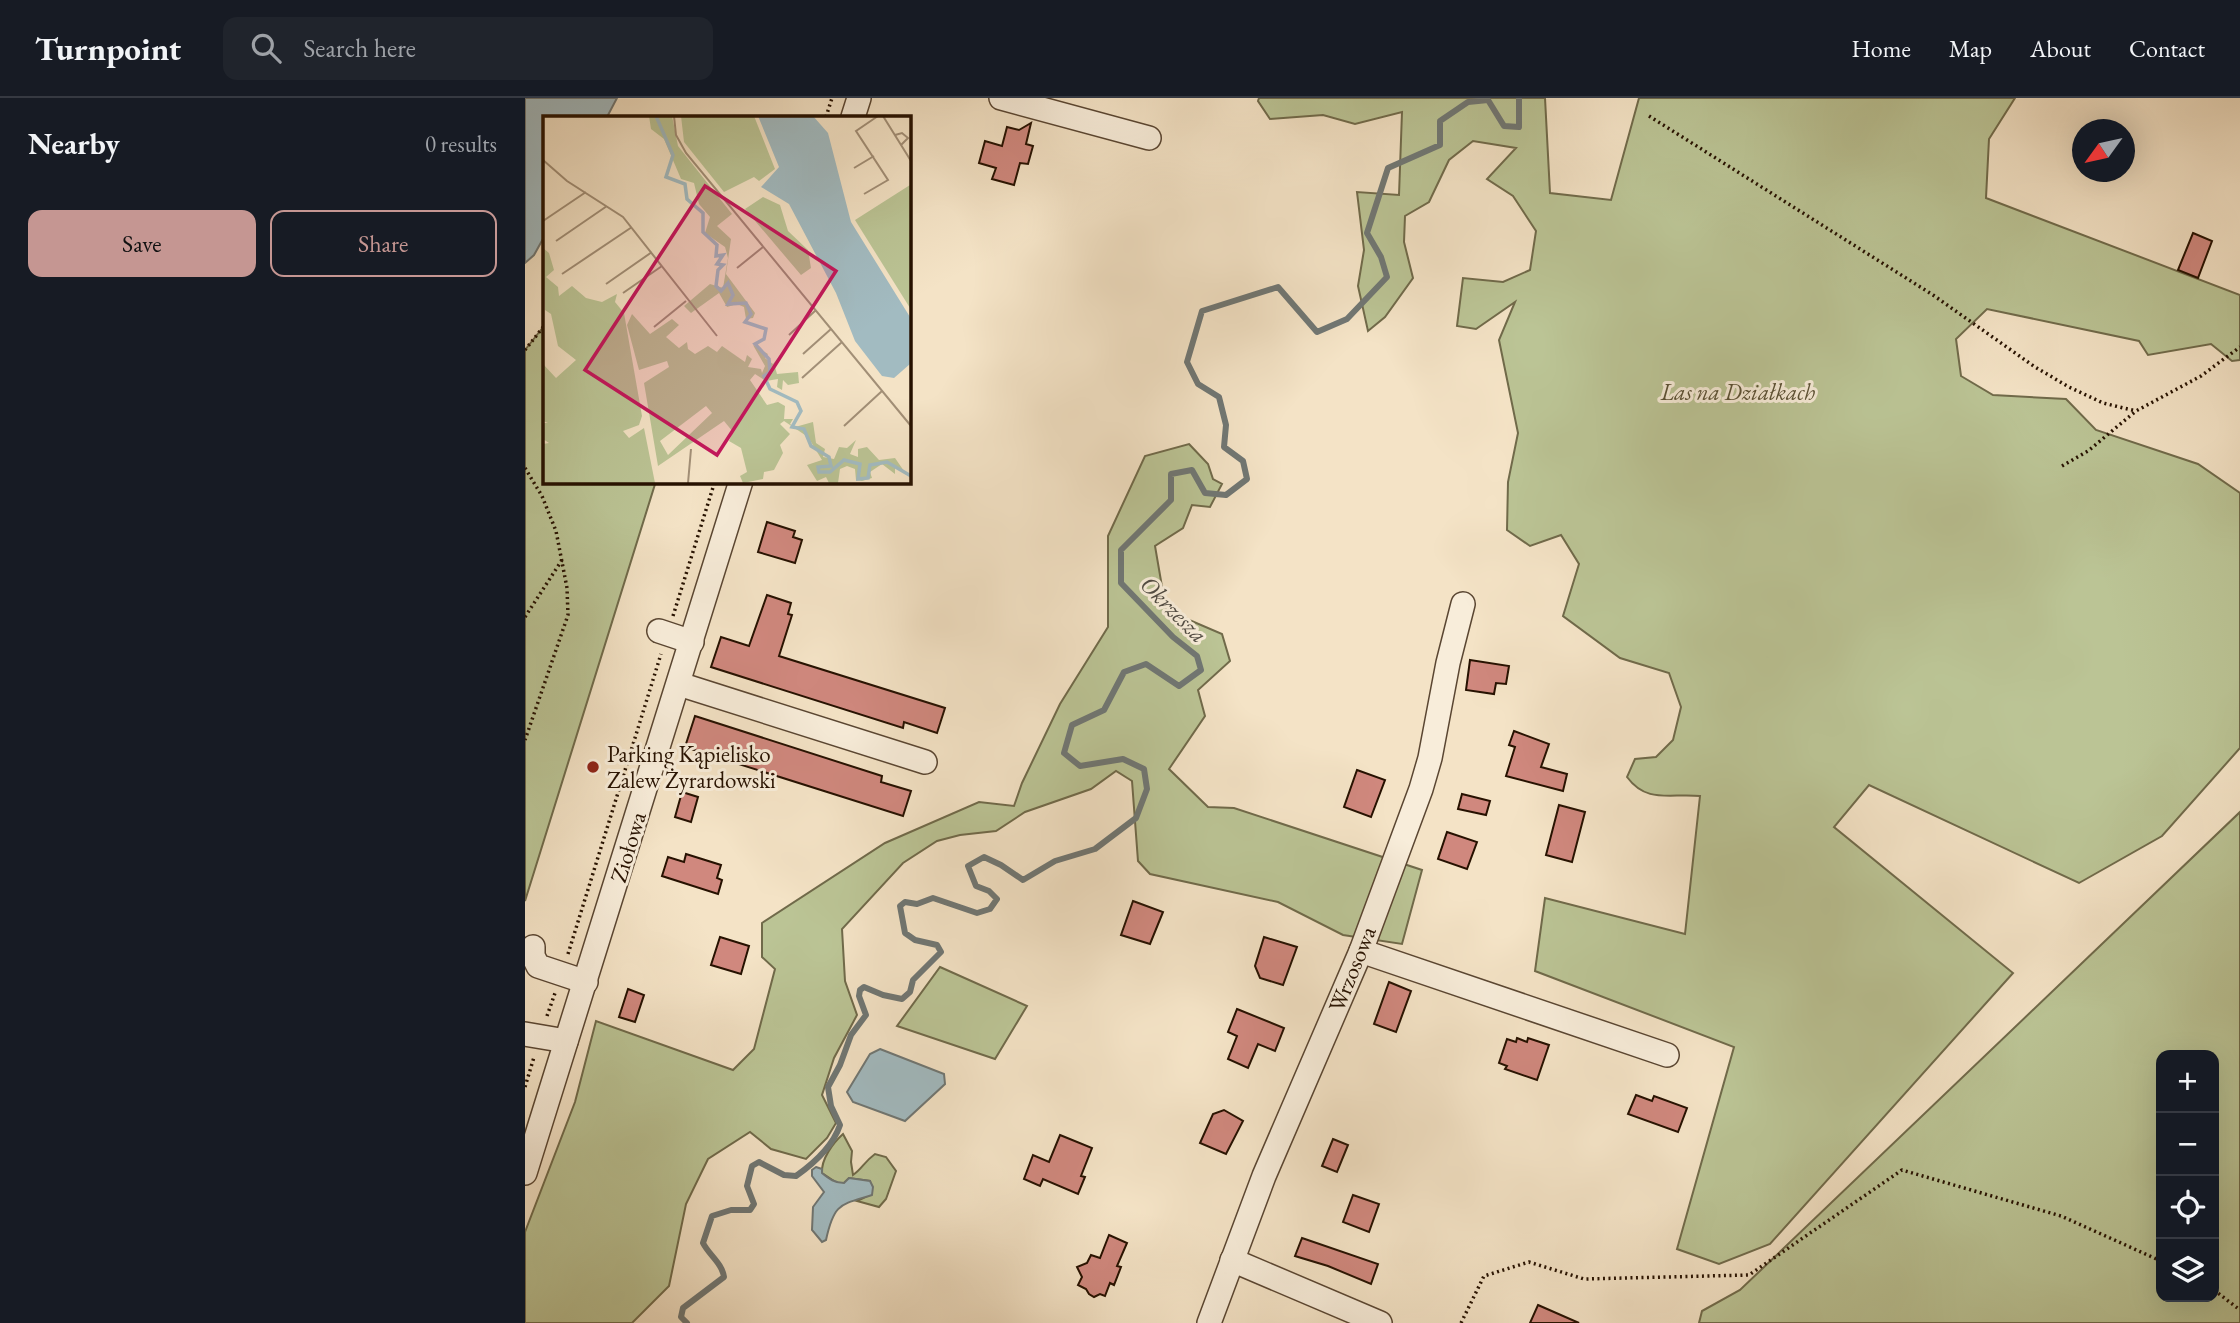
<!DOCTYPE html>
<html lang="en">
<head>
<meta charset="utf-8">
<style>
  body { margin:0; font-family:"EB Garamond",serif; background:#20242c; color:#f1f3f6 }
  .controls { position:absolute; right:21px; bottom:21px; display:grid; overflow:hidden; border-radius:14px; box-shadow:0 7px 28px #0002 }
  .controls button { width:63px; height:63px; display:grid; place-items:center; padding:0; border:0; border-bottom:2px solid #363941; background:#171b24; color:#f1f3f6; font:35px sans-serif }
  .compass { position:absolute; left:1547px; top:21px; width:63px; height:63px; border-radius:50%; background:#171b24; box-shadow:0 7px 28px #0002; rotate:237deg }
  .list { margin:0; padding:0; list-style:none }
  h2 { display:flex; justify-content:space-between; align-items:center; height:91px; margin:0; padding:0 28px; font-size:30px }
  h2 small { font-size:23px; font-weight:400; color:#9ea1a6 }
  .actions { display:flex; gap:14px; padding:21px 28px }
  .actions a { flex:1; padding:16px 0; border:2px solid #c59692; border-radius:14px; text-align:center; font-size:24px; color:#c59692 }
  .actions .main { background:#c59692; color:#111 }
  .icon { flex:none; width:38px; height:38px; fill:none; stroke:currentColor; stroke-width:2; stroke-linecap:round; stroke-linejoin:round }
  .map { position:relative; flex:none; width:1715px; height:1225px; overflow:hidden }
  header { display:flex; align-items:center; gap:42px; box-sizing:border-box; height:98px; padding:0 35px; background:#171b24; border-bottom:2px solid #363941 }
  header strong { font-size:33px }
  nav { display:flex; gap:38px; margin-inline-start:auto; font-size:24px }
  .search { width:490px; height:63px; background:#20242c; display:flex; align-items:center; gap:18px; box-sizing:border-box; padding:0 24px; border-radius:14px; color:#9ea1a6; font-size:26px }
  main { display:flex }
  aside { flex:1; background:#171b24 }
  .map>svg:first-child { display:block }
</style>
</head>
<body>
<header>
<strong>Turnpoint</strong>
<div class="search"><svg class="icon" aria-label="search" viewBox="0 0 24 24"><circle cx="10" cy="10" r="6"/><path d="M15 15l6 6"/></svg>Search here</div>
<nav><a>Home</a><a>Map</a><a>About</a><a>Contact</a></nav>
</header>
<main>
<aside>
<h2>Nearby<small>0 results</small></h2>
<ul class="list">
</ul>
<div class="actions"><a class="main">Save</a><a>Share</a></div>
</aside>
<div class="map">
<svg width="1715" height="1225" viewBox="0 0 1715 1225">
  <rect width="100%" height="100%" fill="#f4e3c6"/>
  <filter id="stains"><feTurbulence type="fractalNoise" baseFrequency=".00286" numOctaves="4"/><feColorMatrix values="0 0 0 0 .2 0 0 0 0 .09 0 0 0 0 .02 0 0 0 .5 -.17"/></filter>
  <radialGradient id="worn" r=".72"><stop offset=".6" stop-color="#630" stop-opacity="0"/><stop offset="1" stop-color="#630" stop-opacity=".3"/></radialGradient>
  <g fill="#bbc495" stroke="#706a4a" stroke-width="2" fill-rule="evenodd">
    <path d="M734,0H1020L1025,95L1086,102L1114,0H1490L1464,41L1461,100L1715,197V262L1707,263L1686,246L1623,257L1614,243L1462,211L1431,241L1436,278L1468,297L1541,301L1571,332L1673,366L1715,395V650L1637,738L1554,785L1344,687L1309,729L1488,875L1245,1146L1194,1166L1152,1151L1209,949L1010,873L1020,800L1160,836L1175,698C1145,695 1122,706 1102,679L1110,661L1131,659L1148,642L1156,609L1144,575L1095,560L1038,518L1054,466L1036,437L1005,448L982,432L983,384L993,335L974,242L990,204L951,231L932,228L938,180L978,184L1005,172L1011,133L988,98L962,81L991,50L948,43L924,62L904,104L880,118L879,144L888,180L860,219L843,233L833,188L839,152L832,94L874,97L877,14L830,26L798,17L745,21L733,3Z"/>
    <path d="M19,228V383H131L0,803V252Z"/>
    <path d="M664,346L683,366L688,381L697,386L685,409L667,407L658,430L630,448L641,512L697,536L705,563L673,592L680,618L644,671L683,709L709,710L897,772L877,846L818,837L753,804L625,776L613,763L607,683L591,673L566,691L500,714L471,733L435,737L412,743L378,765L317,831L320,883L332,917L309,960L297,997L311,1025L302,1040L281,1061L246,1051L225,1034L183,1061L161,1106L144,1188L107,1225H0V1134L50,1004L71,923L208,972L229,951L250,871L237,859V825L360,745L454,704L489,708L497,685L535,606L583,529V438L620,358Z"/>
    <path d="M1715,714V1225H1174L1177,1213L1215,1192ZM1636,957H1689V1199H1636Z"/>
    <path d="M415,869L502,908L470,961L372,928Z"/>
    <path d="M318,1036L327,1053L326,1064L328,1077C337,1071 339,1064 350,1056L361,1059L371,1073L361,1101L354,1109L332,1103L347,1096L345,1083L324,1080L319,1085H312L297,1075C296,1061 308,1045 318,1036Z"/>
  </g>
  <g fill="#a2bbc1" stroke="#707774" stroke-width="2">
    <path d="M0,0H92L82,19H19V139L9,157L0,165Z"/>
    <path d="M355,951L419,976L420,986L380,1023L328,1004L322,994L345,956Z"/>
    <path d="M291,1069L297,1071V1075C304,1081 310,1085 319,1085L324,1080L345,1083L348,1089L347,1097C315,1107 309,1105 301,1142L297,1144L287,1132L288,1109L299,1094L287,1078V1072Z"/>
  </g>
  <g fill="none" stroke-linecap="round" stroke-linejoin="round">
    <path stroke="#707774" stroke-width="6" d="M162,1225L156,1219L158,1210L199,1179C197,1165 184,1157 178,1145L187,1118L206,1112H225L229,1106L222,1088L227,1068L234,1064L259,1077L271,1078C288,1066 308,1048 315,1027L306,1008L303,989L315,967L326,937L341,917L334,898L335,892L339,889L358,897L377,901L385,894L388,882L416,854L412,847L390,842L380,835L375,808L380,804L392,806L408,800L452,815L465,811L472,801L464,793L451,788L443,768L459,759L476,767L498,782L530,763L570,751L611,720L622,691L619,671L598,661L555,668L539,655L547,627L579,612L599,574L621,566L654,588L676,572L672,558L648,539L596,485V452L646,402V376L667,372L680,395L701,397L722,381L718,363L699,349L701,327L694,299L673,286L662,264L677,213L753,189L792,234L822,221L862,179L856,159L842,135L863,70L915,47V23L943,4L963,2L979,28L994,29V0"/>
  </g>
  <g fill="#d0887e" stroke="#261100" stroke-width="2">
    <path d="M506,25L501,46L508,48L503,66L495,65L489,87L467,81L471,70L454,65L460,43L477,48L482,29L494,32Z"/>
    <path d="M1668,135L1687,143L1673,180L1653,172Z"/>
    <path d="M242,424L270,433L268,439L277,442L270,465L233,454Z"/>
    <path d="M242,497L266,505L263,516L267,517L254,558L420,610L412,635L379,624L378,630L186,569L196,539L224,548Z"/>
    <path d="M945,562L984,568L981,586L971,585L969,596L941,592Z"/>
    <path d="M170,618L357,678L356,684L386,693L378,718L160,649Z"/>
    <path d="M989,633L1024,646L1016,669L1042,676L1038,693L981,678L990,649L984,647Z"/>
    <path d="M832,672L860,682L846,719L819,709Z"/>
    <path d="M157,694L173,699L166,724L150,719Z"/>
    <path d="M937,696L965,703L961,717L933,711Z"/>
    <path d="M1034,707L1060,714L1047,764L1021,757Z"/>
    <path d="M922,734L952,744L942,771L913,761Z"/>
    <path d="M161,756L196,767L192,780L197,782L193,796L137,778L143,759L159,764Z"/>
    <path d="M608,803L638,814L625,846L596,837Z"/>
    <path d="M195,839L224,848L216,876L186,867Z"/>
    <path d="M739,839L772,849L758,887L735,880L730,868Z"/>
    <path d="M864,884L886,893L871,934L849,926Z"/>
    <path d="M103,891L119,897L110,924L94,919Z"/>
    <path d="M712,911L759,930L750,953L733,946L723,970L703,961L712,938L703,934Z"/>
    <path d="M992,940L1002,944L1003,940L1024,947L1012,982L980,971L982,968L974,965L982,941L991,944Z"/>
    <path d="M1111,997L1127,1003L1129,998L1162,1010L1153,1034L1103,1016Z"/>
    <path d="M699,1012L718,1023L701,1056L675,1045L688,1016Z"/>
    <path d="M535,1037L567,1050L556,1078L560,1079L553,1096L518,1081L515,1088L499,1081L508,1057L524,1064Z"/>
    <path d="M808,1041L823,1047L812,1074L797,1068Z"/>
    <path d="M828,1097L854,1106L844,1134L818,1124Z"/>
    <path d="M584,1137L602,1145L592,1168L596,1169L589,1187L585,1185L580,1198L575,1196L569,1199L564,1196L561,1191L553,1187L557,1179L552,1169L562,1165L566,1157L575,1160Z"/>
    <path d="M777,1140L853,1166L846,1186L803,1168L770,1158Z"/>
    <path d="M1013,1207L1054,1225H1005Z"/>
  </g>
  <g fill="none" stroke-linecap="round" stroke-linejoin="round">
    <g stroke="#5a4632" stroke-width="26">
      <g id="minor">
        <path d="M476,0L624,40"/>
        <path d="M328,19L334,0"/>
        <path d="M134,533L167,544"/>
        <path d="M154,586L400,664"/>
        <path d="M8,849V858L13,868L61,884"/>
        <path d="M836,853L1142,957"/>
        <path d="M0,936L41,943"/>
        <path d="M0,1075L216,383"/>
        <path d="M707,1162L855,1225"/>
        <path d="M684,1225L739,1078L836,853L896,691L905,660L923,565L938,506"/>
      </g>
    </g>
    <g stroke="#261100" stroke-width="3.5" stroke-dasharray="2 3.5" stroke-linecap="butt">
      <path d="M1124,18L1408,197L1510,269L1544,289L1578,305L1611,313"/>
      <path d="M301,19L307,0"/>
      <path d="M0,252L19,228"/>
      <path d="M1537,368L1563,353L1611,313L1676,278L1715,249"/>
      <path d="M0,370L17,398L31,433L42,490L43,517L0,642"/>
      <path d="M148,518L190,383"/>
      <path d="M0,519L37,462"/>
      <path d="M43,856L136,556"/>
      <path d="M22,918L30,895"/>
      <path d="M0,989L9,959"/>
      <path d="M1689,1192L1715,1212"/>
      <path d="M936,1225L959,1178L1004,1164L1059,1181L1224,1177L1377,1072L1536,1118L1636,1163"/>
    </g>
    <use href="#minor" stroke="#f8edda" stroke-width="23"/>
  </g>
  <circle fill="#8f2418" stroke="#f8edda" stroke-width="2.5" cx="68" cy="669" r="7"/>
  <g text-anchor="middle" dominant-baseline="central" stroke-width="6" stroke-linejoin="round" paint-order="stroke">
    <g font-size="23" font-style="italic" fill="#5a5034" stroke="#f8edda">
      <text x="1213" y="294">Las na Działkach</text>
    </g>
    <g font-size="23" fill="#261100" stroke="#f8edda" text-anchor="start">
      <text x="82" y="656">Parking Kąpielisko<tspan x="82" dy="26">Zalew Żyrardowski</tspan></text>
    </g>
    <g font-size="23" fill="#261100" stroke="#f8edda">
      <text transform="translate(103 749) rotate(-73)">Ziołowa</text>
      <text transform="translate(827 871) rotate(-68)">Wrzosowa</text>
    </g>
    <g font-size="24" font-style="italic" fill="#514c44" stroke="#f8edda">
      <text transform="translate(649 511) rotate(45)">Okrzesza</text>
    </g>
  </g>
  <g transform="translate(18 18)">
    <rect width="368" height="368" fill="#f4e3c6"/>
    <path d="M106,0H129L135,30L189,98L174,110L188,123L183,158L212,197L210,202L203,203L201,191L194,188L184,191L176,177L148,197L141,190L167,168L180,172L185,142L182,131L162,117L167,101L156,88L151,67L138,63L121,23L108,13ZM138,0H211L232,53L216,65L211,61L181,76L141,26ZM367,69V192L312,104ZM220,81L237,89L245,115L265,134L268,152L258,159L202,93ZM0,132L6,137L11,154L3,161L15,171L16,180L29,170L43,182L59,186L74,178L72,186L81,197L99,300L96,309L80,315L86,322L101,312L112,367H0V328L6,327L0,323V307H5L0,305V248L13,262L33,244L15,230L8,198L2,194ZM89,198L107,218L129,203L136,209L123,221L136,232L144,226L145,233L152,238L165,230L174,236L179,230L202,246L204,239L209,243L205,251L218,253L219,257L222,250L210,229L225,238L222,242L230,248L242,233L232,251L234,258L255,256L256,267L245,269L240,264L239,274L234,271L235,263L223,265L212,258L207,264L224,289L235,286L242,290L241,303H250L247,308L252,311L270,306L273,327L282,333L280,341L291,343L296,331L304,332L313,324L307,338L315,341V333L324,331L336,344L352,342L361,355L352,351V358L339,348L327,356L329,362L319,365L313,364L312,353L304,350L297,353L295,367H286L283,361L274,365L264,349L279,344L265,321L241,305L237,308L247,318L237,329L240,337L231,354L221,356L220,363L200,367L197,360L204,356L198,332L186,325L190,316L181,305L115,350L101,267L126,251L124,245L96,254L84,209ZM163,290L169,297L125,339L117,325Z" fill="#bbc495" fill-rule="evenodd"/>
    <path d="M215,0H270L285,17L308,106L367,201V248L351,262L339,260L312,225L293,177L246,88L218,71L236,51Z" fill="#a2bbc1"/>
    <path fill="none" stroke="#a2bbc1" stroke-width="3.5" d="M113,0L130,39L123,61L142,68L144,83L160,97V116L174,129L173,140L180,139L174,148L180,149L175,154L173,170L178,175L185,167L190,179L185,188L203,187L208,198L202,206L223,213L221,223L212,228L226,243L227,256L221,260L227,273L254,286L258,295L249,311L261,313L268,330L286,341L288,350L275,351L276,356H287L301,344L317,348L315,363L325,362L327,349L344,346L368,360"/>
    <path fill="none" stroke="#a28f77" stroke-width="2" d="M131,0L133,19L143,37L368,310M340,0L368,45M352,19L359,17L365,22L358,29M0,44L24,65L80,101L174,220M311,52L331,40M321,78L345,64L313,15L335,0M0,105L43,76M13,125L64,90M194,152L220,131M19,158L89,111M63,168L109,136M80,177L119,150M111,211L143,185M246,219L273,194M260,238L288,213M259,262L299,226M301,310L339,275M145,367L148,333"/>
    <path fill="#c2185b" fill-opacity="0.15" stroke="#c2185b" stroke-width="3.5" d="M162,70L293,155L174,339L42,254Z"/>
    <rect width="368" height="368" fill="none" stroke="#261100" stroke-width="3.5"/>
  </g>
  <rect width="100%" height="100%" filter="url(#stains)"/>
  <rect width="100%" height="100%" fill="url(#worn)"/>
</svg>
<div class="controls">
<button>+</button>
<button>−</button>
<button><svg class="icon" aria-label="locate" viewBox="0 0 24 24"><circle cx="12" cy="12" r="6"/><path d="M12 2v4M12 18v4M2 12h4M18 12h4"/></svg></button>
<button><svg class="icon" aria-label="layers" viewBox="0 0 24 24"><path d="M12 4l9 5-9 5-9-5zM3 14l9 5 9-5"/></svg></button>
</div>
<svg class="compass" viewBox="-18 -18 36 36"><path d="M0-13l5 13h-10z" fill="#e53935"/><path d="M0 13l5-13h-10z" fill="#9ea1a6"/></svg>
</div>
</main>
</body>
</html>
